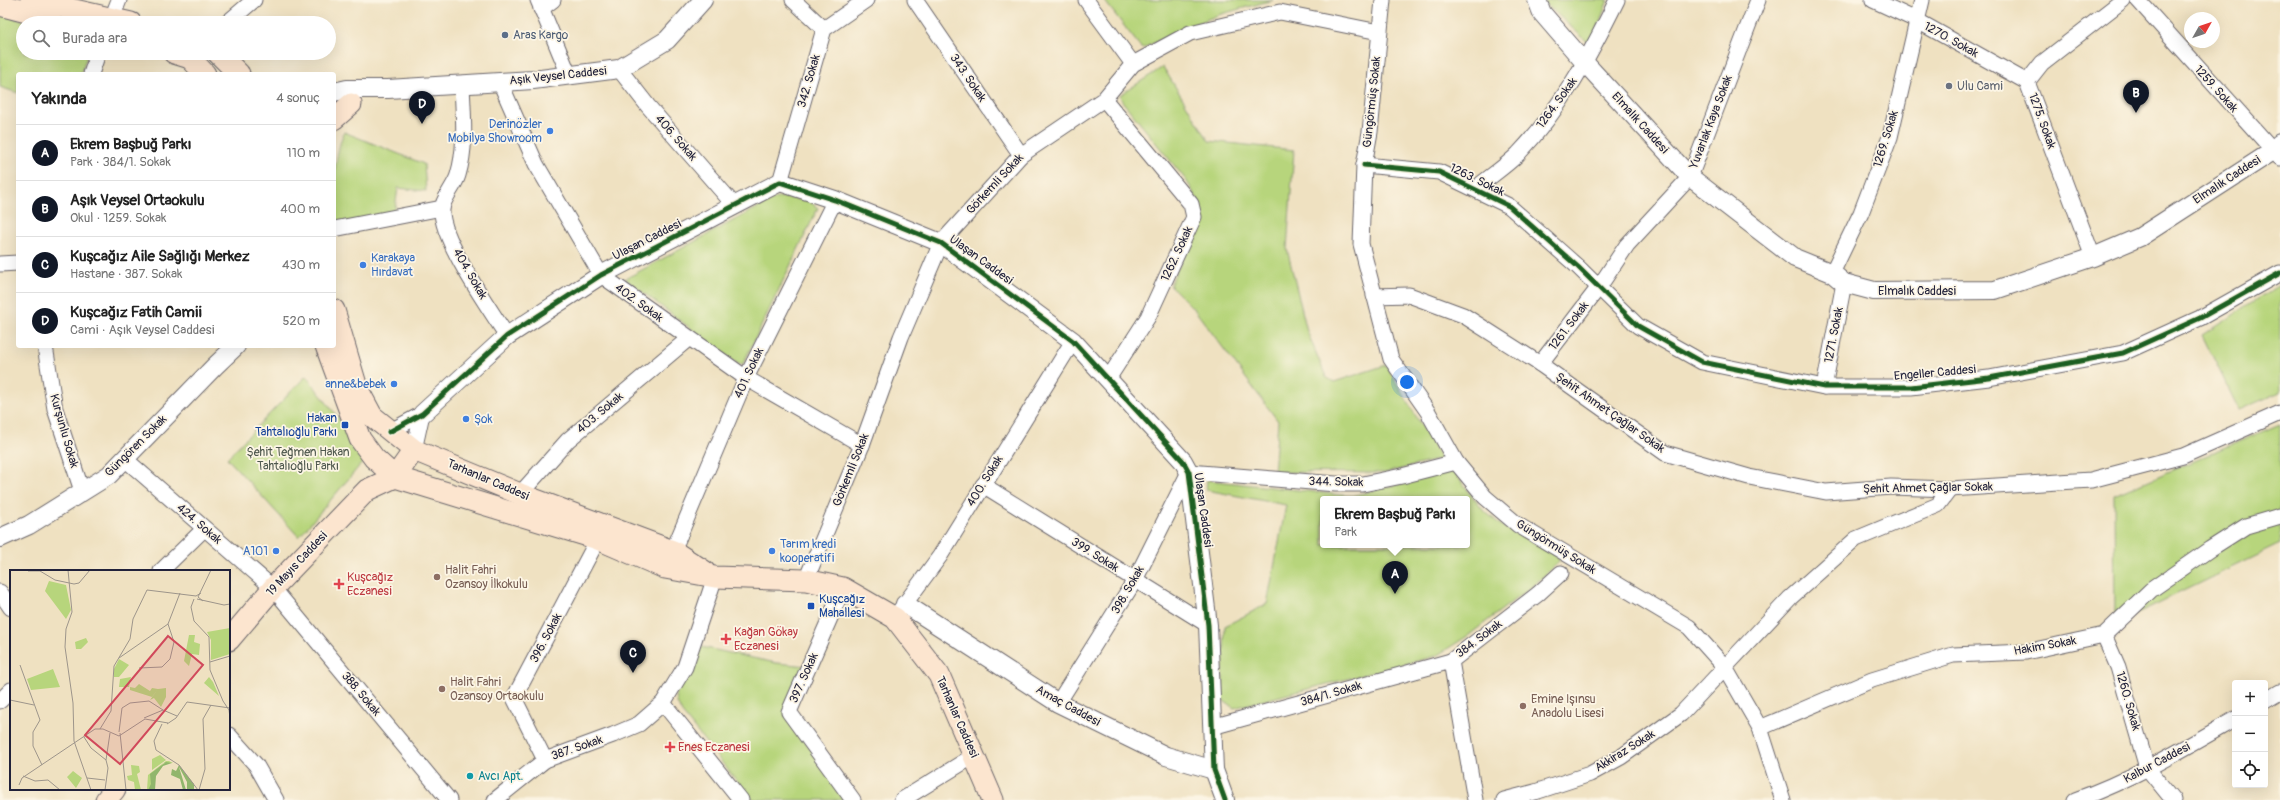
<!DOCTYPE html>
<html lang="tr">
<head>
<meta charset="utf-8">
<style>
  body { margin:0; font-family:Pangolin,sans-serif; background:#f6f6f6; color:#222 }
  .controls { position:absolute; right:12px; bottom:12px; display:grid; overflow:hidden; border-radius:4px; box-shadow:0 4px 16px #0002 }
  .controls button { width:36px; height:36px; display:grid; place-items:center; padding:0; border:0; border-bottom:1px solid #e0e0e0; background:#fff; color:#222; font:20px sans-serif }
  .compass { position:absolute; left:2184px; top:12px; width:36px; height:36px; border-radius:50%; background:#fff; box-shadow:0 4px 16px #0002; rotate:50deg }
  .you { position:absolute; left:1407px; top:382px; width:14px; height:14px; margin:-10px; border:3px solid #fff; border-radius:50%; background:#1a73e8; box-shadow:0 0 0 6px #1a73e833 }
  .badge { display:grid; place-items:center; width:26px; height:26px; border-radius:50%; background:#111827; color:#fff; font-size:13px; font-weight:700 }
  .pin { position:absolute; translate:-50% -33px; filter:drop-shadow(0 1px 2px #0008) }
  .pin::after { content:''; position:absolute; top:21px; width:14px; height:12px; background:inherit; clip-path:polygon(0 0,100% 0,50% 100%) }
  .popup { position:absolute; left:1320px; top:496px; width:150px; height:52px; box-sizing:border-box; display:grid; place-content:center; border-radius:4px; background:#fff; filter:drop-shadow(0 1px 3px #0005); font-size:13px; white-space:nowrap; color:#767676 }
  .popup b { font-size:15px; color:#222 }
  .popup::after { content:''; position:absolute; left:50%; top:100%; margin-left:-8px; border:8px solid transparent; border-top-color:#fff }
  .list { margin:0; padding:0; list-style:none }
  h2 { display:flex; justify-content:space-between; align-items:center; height:52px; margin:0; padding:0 16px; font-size:17px }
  h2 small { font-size:13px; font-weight:400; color:#767676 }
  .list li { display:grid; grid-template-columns:26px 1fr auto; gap:12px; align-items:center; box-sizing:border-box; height:56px; padding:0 16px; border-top:1px solid #e0e0e0 }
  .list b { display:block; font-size:15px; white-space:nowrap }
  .list p { margin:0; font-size:13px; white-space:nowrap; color:#767676 }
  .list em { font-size:13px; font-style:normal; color:#767676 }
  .icon { flex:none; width:22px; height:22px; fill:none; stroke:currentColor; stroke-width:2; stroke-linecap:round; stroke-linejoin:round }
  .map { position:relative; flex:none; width:2280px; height:800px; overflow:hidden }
  .search { position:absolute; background:#fff; box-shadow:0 4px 16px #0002; left:16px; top:16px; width:320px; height:44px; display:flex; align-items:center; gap:10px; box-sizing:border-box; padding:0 14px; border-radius:22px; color:#767676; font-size:15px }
  .panel { position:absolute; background:#fff; box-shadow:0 4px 16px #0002; left:16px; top:72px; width:320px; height:276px; border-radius:4px }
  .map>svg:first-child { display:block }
</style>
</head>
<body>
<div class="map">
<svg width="2280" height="800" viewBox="0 0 2280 800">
  <rect width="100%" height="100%" fill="#fcf5e5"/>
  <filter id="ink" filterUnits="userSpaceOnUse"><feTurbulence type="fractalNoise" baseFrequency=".025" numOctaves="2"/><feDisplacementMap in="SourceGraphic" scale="8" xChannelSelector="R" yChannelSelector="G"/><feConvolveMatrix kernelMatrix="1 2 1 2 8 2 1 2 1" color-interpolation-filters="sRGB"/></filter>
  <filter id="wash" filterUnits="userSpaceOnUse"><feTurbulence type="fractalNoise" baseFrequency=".012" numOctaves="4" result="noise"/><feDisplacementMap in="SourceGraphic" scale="16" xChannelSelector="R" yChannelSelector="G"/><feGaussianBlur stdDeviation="0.9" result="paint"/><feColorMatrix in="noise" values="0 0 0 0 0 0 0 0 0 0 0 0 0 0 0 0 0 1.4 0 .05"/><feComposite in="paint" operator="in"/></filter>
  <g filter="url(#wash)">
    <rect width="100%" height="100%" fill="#efe1c1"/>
    <g fill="#b7d57c" stroke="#6c7c5c" fill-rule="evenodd">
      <path d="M1104,0H1273L1221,14L1179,30L1142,49Z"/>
      <path d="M1545,0H1608L1591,45L1546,4Z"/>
      <path d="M0,14L33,23H23V53H88L81,74H18V93L0,87Z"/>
      <path d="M1163,67L1209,141L1294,150L1287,249L1307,331L1326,377L1334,382L1386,365L1441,459L1385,473L1274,472L1278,421L1194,309L1170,285L1197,227L1201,205L1186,180L1122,101L1120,95Z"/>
      <path d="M344,132L424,164L426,191L398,188L394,215L334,224C334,193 332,162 344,132Z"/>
      <path d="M780,197L809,201L818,208L743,364H738L625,279L770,201Z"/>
      <path d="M2280,285V392L2239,410L2202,335Z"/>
      <path d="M306,376L368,456L299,537L227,458Z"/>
      <path d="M2280,424V544L2115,624L2114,495Z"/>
      <path d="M1450,471L1455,473L1482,509L1502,526L1559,556V562L1535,584L1469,635L1436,656L1234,708L1222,700L1225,626L1267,604L1286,505L1206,490L1207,480L1351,496ZM1323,499H1467V545H1323Z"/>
      <path d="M697,646L776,663L808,666L785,713L848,800H752L682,713L677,703L676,694Z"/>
    </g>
  </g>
  <g filter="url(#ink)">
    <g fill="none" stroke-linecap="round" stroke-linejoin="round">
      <g stroke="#6a656a" stroke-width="17">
        <g id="minor">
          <path d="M538,0L569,75"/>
          <path d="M793,0L824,29"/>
          <path d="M915,0L1021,155"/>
          <path d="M1086,0L1133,64"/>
          <path d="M1383,0L1370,132L1364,165L1361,244L1391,359L1428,412L1456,462L1485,497L1518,525L1689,627L1724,666L1760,728L1783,800"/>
          <path d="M1873,0L1916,20L2027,82"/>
          <path d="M2138,0L2280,158"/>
          <path d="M541,9L553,0"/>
          <path d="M112,18L119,0"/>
          <path d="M227,23L254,0"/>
          <path d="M619,69L648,106L735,206"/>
          <path d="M91,74L98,53"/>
          <path d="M500,82L536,164L601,275L746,378L862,445"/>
          <path d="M462,84C463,115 467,145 458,175C455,186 443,198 442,209C440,239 490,309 507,336"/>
          <path d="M1104,99L1191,204L1194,217L1148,317L1108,379"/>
          <path d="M1364,165L1439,172L1509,206L1578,267L1638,326L1702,362L1824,387H1911L1989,378L2123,353L2200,318L2280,273"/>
          <path d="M780,182L824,29L866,0"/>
          <path d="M1475,189C1489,177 1505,167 1518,154C1561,109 1590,55 1617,0"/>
          <path d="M334,229L442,208"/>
          <path d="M2093,257L2027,82L2042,63L2123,0"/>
          <path d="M0,264L18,263"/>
          <path d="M1832,273L1861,213L1890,137L1922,0"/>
          <path d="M1374,296L1409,295L1463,315L1540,364L1665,453L1749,477L1826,492L1891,487L1950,489L2091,480L2183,456L2280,413"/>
          <path d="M45,346L55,409L82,491"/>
          <path d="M1540,364L1599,287L1627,245L1690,177L1758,0"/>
          <path d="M1824,387L1844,283"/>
          <path d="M389,432L422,414"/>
          <path d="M414,450L422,414"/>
          <path d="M125,459L273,588L449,800"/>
          <path d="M983,485L1208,625"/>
          <path d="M520,494L568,440L688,339"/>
          <path d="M673,551L746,378L835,200"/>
          <path d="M161,571L204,529"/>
          <path d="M806,580L862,445L901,337L941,243L1021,155L1104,99L1133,64L1190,33L1280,12L1379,32"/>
          <path d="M843,588L789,712L853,800"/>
          <path d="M0,592L11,608"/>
          <path d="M898,613L940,556L1073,341"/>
          <path d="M2104,635L2118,667L2147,768L2173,800"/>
          <path d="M0,701L11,690"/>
          <path d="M2265,701L2280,692"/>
          <path d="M663,703L741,800"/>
          <path d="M1058,703L1135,580L1189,472L1336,484H1363L1402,476L1456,462"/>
          <path d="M1212,727L1451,661"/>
          <path d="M1760,728L1872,680L1953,655L2026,652L2104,635L2151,590L2210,549L2246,526L2280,516"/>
          <path d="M229,735L256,765L276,800"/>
          <path d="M545,760L514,698L598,539"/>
          <path d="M495,800L545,760L613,735L639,724L663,703L685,667L715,577"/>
          <path d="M902,800L975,755"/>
          <path d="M1475,800L1451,661L1538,594L1561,573"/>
          <path d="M1504,800L1535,792L1590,774L1621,757L1681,714L1790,598L1856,539L1938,505L1950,489"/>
          <path d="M2075,800C2132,780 2183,749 2235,719"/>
        </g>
      </g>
      <g stroke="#6a656a" stroke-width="20">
        <g id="tertiary">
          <path d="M1537,0L1542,13L1586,64L1690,177L1795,258L1832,273L1844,283L1874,291L1995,290L2093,257L2140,237L2273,151L2280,143"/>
          <path d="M334,92L347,89H388L533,80L619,69L667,40L703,0"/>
          <path d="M422,414L507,336L601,275L780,182L835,200L941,243L1073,341L1183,461L1189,472L1208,625L1214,770L1225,800"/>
          <path d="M0,538L29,525L109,475L215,366L236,346"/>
          <path d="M905,604L1058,703L1166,756L1214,770"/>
        </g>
      </g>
      <g stroke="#6a656a" stroke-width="23">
        <g id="secondary">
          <path d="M31,0L131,23"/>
          <path d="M0,5L50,18"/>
          <path d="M174,53L190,58L205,74"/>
          <path d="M218,53L239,74"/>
          <path d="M334,119L351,104"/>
          <path d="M334,310L357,388L372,416L414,450L520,494L673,551L704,571"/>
          <path d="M326,346L360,439L374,458L395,477L598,539L665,568L715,577L806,580L843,588L895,618L939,675L993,800"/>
          <path d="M229,640L273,588L367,490L395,477L414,450"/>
          <path d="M106,800L115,789"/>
        </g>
      </g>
      <use href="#minor" stroke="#fff" stroke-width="15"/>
      <use href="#tertiary" stroke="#fff" stroke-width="18"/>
      <use href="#secondary" stroke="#fce5cf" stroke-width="21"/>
      <g stroke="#fcf5e5" stroke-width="8">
        <g id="cycleway">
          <path d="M1364,165L1439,172L1509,206L1578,267L1638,326L1702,362L1824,387H1911L1989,378L2123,353L2200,318L2280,273"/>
          <path d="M389,432L422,414L507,336L601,275L780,182L835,200L941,243L1073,341L1183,461L1189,472L1208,625L1214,770L1225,800"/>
        </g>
      </g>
      <use href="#cycleway" stroke="#1b5e20" stroke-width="5"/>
    </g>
  </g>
  <circle fill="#5c6f8a" stroke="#fcf5e5" stroke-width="1.5" cx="505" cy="35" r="4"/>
  <circle fill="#6b7280" stroke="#fcf5e5" stroke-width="1.5" cx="1949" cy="86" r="4"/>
  <g fill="#3f7fe0" stroke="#fcf5e5" stroke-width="1.5">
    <circle cx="550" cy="131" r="4"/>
    <circle cx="363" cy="265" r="4"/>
    <circle cx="394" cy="384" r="4"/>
    <circle cx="466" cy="419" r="4"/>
    <circle cx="276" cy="551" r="4"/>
    <circle cx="772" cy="551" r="4"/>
  </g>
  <g fill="#1a4fb4" stroke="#fcf5e5" stroke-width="1.5">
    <rect x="341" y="421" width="8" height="8" rx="2"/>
    <rect x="807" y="602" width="8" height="8" rx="2"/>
  </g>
  <g fill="#8d6e63" stroke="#fcf5e5" stroke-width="1.5">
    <circle cx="437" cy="577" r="4"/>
    <circle cx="442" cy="689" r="4"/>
    <circle cx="1523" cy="706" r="4"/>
  </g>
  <g fill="#e0444e" stroke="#fcf5e5" stroke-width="1.5">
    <path d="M337 578h4v4h4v4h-4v4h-4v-4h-4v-4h4z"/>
    <path d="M724 633h4v4h4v4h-4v4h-4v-4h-4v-4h4z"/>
    <path d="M668 741h4v4h4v4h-4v4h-4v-4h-4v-4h4z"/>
  </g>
  <circle fill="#0f9aa8" stroke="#fcf5e5" stroke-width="1.5" cx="470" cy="776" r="4"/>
  <g text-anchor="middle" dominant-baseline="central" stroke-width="3.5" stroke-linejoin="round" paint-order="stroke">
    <g font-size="12" fill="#4e5e75" stroke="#fcf5e5" text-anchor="start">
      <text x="513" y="35">Aras Kargo</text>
    </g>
    <g font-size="12" fill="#22223b" stroke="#fcf5e5">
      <text transform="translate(1951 40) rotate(29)">1270. Sokak</text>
      <text transform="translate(558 76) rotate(-6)">Aşık Veysel Caddesi</text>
      <text transform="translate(968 78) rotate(56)">343. Sokak</text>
      <text transform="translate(809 81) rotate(-74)">342. Sokak</text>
      <text transform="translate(2216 89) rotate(48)">1259. Sokak</text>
      <text transform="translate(1372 102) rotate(-84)">Güngörmüş Sokak</text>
      <text transform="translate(1557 103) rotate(-54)">1264. Sokak</text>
      <text transform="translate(2042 121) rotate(70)">1275. Sokak</text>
      <text transform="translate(1711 122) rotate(-69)">Yuvarlak Kaya Sokak</text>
      <text transform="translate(1640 123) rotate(48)">Elmalık Caddesi</text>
      <text transform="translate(676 138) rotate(49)">406. Sokak</text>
      <text transform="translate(1886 139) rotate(-73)">1269. Sokak</text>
      <text transform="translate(1477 180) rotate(26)">1263. Sokak</text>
      <text transform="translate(2227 180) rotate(-33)">Elmalık Caddesi</text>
      <text transform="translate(995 184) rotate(-47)">Görkemli Sokak</text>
      <text transform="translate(647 240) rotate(-27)">Ulaşan Caddesi</text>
      <text transform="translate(1177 254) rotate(-65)">1262. Sokak</text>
      <text transform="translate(981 260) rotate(36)">Ulaşan Caddesi</text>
      <text transform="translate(470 274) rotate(60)">404. Sokak</text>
      <text x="1917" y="291">Elmalık Caddesi</text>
      <text transform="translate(639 303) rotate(36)">402. Sokak</text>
      <text transform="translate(1569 326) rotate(-53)">1261. Sokak</text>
      <text transform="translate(1834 335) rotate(-79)">1271. Sokak</text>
      <text transform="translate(749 373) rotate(-65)">401. Sokak</text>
      <text transform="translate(1935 373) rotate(-5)">Engeller Caddesi</text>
      <text transform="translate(600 413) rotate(-40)">403. Sokak</text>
      <text transform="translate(1610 413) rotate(35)">Şehit Ahmet Çağlar Sokak</text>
      <text transform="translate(64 431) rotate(74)">Kurşunlu Sokak</text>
      <text transform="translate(136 446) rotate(-45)">Güngören Sokak</text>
      <text transform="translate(851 470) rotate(-68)">Görkemli Sokak</text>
      <text transform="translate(488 480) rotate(23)">Tarhanlar Caddesi</text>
      <text transform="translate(985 481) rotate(-58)">400. Sokak</text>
      <text transform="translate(1336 482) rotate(1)">344. Sokak</text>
      <text transform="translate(1928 488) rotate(-1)">Şehit Ahmet Çağlar Sokak</text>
      <text transform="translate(1203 510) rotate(82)">Ulaşan Caddesi</text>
      <text transform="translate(199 524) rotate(41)">424. Sokak</text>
      <text transform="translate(1556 547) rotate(32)">Güngörmüş Sokak</text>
      <text transform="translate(1095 555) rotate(32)">399. Sokak</text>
      <text transform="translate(297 564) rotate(-47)">19 Mayıs Caddesi</text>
      <text transform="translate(1128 590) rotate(-60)">398. Sokak</text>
      <text transform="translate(546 638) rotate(-62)">396. Sokak</text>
      <text transform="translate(1479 639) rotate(-37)">384. Sokak</text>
      <text transform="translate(2045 646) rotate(-10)">Hakim Sokak</text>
      <text transform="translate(804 678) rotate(-66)">397. Sokak</text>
      <text transform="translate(361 694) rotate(50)">388. Sokak</text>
      <text transform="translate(1331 694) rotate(-16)">384/1. Sokak</text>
      <text transform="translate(2128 701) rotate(74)">1260. Sokak</text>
      <text transform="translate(1068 706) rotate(29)">Amaç Caddesi</text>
      <text transform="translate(957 717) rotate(66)">Tarhanlar Caddesi</text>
      <text transform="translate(577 748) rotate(-19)">387. Sokak</text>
      <text transform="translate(1625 751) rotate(-32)">Akkiraz Sokak</text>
      <text transform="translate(2157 763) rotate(-28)">Kalbur Caddesi</text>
    </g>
    <g font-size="12" fill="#5b616d" stroke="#fcf5e5" text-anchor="start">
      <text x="1957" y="86">Ulu Cami</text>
    </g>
    <g font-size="12" fill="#366cbe" stroke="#fcf5e5" text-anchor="end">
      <text x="542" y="124">Derinözler<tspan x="542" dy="14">Mobilya Showroom</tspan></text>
      <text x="371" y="258" text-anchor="start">Karakaya<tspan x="371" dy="14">Hırdavat</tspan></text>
      <text x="386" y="384">anne&amp;bebek</text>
      <text x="474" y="419" text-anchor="start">Şok</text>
      <text x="780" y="544" text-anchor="start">Tarım kredi<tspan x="780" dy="14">kooperatifi</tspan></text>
      <text x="268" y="551">A101</text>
    </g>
    <g font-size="12" fill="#164399" stroke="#fcf5e5" text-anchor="end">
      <text x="337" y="418">Hakan<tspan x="337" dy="14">Tahtalıoğlu Parkı</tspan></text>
      <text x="819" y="599" text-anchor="start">Kuşcağız<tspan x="819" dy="14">Mahallesi</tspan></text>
    </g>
    <g font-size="12" fill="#4f584e" stroke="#fcf5e5">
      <text x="298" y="452">Şehit Teğmen Hakan<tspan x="298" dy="14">Tahtalıoğlu Parkı</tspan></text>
    </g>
    <g font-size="12" fill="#785e54" stroke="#fcf5e5" text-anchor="start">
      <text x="445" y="570">Halit Fahri<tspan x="445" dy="14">Ozansoy İlkokulu</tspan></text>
      <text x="450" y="682">Halit Fahri<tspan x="450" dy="14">Ozansoy Ortaokulu</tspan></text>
      <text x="1531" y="699">Emine Işınsu<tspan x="1531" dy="14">Anadolu Lisesi</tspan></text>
    </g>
    <g font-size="12" fill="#be3a42" stroke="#fcf5e5" text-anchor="start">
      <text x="347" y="577">Kuşcağız<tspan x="347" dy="14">Eczanesi</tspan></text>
      <text x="734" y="632">Kağan Gökay<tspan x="734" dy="14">Eczanesi</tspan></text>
      <text x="678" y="747">Enes Eczanesi</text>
    </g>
    <g font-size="12" fill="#0d838f" stroke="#fcf5e5" text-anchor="start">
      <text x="478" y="776">Avcı Apt.</text>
    </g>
  </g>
  <g transform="translate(10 570)">
    <rect width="220" height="220" fill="#efe1c1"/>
    <path d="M39,11L56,15L61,40L56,49L35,21ZM220,58V84L201,90V70L197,62ZM179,65H185L184,72L190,74L189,85L182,84L179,96L174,91ZM76,68L78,72L71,79H66L65,72ZM109,89L119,95L109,107H104V99ZM43,99L50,117L21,120L17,109ZM121,107L119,117H109L110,109ZM199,107L203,112L209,126L194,113ZM129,114L140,121L142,118L148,119L142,127L120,120V117L125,118ZM156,118V127L151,137L144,128L140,130L148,119ZM150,185L156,190L142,200V189ZM156,191H159L163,193H154L142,207L141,218L137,220L138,205ZM121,195L129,196L130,202L127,204L131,220H125L124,212L118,210L117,206L122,205ZM63,201L72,208L66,218L57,207Z" fill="#b7d57c"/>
    <path d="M156,192L162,193L153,196L146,206L145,220H138L141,214L140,204ZM169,195L184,214V220H177V212L169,197L176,220H173L170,209L161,205L162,199L166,201Z" fill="#91b66c"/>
    <path fill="none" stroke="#9d958b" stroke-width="1" d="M58,0L62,42L56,59L55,77L63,133L64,171L81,220M18,1H30L45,10L64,14L69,13L80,0M184,29L181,37L184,51L199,67L200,100L213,131M187,29L214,35L220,34M193,31L188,27L201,0M109,88L158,54L170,23M200,92L220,86M10,95L30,150L23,162V176L32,195M129,98L152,97L160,89L164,72L158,54M0,130L24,135M213,131L219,140L220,148M134,148L153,140M152,154L144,171L146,180L169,195L188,220M157,154L166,148L177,132L220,138M90,159L101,141L104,96L120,69L123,49L137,20L186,26L191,23M109,162L112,138L120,133L139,131L153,140L167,146M110,163L116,220M74,167L81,178L96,190L98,198L95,220M220,167V185M96,190L100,163M13,206L25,211L38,210L50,220M77,208L95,210M9,215L12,208L85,159H93L109,166L135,149L158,153M189,220L195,199L193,149L201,135"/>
    <path fill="#d1495b" fill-opacity="0.15" stroke="#d1495b" stroke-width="2" d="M158,66L193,95L110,194L75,165Z"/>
    <rect width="220" height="220" fill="none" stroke="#22223b" stroke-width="2"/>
  </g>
</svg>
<div class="controls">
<button>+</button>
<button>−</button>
<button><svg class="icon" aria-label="locate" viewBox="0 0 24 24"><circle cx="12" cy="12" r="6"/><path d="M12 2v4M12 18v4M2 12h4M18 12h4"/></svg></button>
</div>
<svg class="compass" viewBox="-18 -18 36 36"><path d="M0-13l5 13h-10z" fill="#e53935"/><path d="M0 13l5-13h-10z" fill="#767676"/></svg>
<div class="you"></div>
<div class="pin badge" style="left:1395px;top:594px">A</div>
<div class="popup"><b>Ekrem Başbuğ Parkı</b>Park</div>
<div class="pin badge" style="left:2136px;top:113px">B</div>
<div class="pin badge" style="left:633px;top:673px">C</div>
<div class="pin badge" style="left:422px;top:124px">D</div>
<div class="search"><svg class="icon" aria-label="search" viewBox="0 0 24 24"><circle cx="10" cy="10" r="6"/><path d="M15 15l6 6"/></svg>Burada ara</div>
<section class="panel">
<h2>Yakında<small>4 sonuç</small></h2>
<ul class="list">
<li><span class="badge">A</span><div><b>Ekrem Başbuğ Parkı</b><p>Park · 384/1. Sokak</p></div><em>110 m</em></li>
<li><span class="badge">B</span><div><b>Aşık Veysel Ortaokulu</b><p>Okul · 1259. Sokak</p></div><em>400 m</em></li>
<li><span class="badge">C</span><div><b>Kuşcağız Aile Sağlığı Merkez</b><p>Hastane · 387. Sokak</p></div><em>430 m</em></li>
<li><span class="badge">D</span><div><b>Kuşcağız Fatih Camii</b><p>Cami · Aşık Veysel Caddesi</p></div><em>520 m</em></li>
</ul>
</section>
</div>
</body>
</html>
